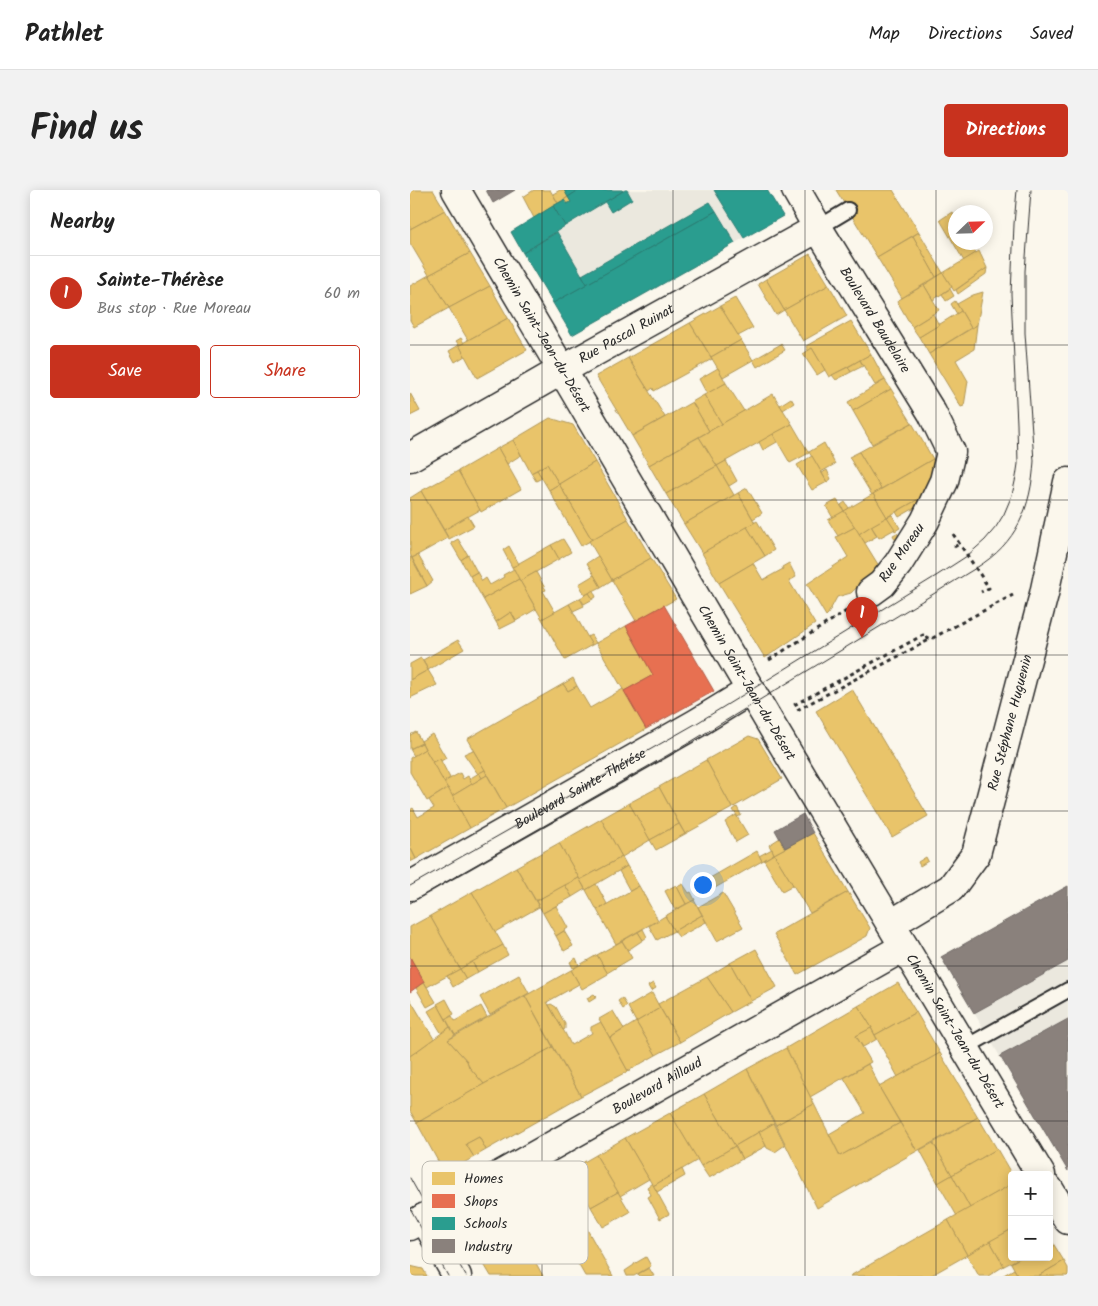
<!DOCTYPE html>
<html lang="en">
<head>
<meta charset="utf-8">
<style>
  body { margin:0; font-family:Kalam,sans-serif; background:#f2f2f2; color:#222 }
  .controls { position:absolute; right:15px; bottom:15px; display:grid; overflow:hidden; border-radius:5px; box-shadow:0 2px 12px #0003 }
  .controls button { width:45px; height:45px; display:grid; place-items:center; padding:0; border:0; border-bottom:1px solid #e0e0e0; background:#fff; color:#222; font:25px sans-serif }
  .compass { position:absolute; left:538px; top:15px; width:45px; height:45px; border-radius:50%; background:#fff; box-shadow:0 2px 12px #0003; rotate:67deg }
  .you { position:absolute; left:292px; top:694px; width:18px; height:18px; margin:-12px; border:4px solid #fff; border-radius:50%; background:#1a73e8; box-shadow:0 0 0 8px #1a73e833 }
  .badge { display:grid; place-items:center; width:32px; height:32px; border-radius:50%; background:#c8321e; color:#fff; font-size:16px; font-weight:700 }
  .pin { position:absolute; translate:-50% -41px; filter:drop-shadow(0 1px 2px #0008) }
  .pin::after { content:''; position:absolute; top:26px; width:18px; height:15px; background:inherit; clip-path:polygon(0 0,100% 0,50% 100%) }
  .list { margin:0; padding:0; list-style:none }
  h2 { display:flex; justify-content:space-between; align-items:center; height:65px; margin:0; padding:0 20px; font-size:21px }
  h2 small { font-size:16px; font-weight:400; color:#767676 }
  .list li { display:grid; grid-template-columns:32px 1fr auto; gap:15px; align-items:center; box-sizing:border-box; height:75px; padding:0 20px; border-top:1px solid #e0e0e0 }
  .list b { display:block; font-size:19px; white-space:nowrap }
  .list p { margin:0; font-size:16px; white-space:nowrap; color:#767676 }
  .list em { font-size:16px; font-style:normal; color:#767676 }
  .actions { display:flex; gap:10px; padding:15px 20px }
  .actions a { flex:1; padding:11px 0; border:1px solid #c8321e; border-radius:5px; text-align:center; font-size:18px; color:#c8321e }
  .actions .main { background:#c8321e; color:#fff }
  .map { position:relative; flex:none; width:658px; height:1086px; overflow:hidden; border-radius:5px }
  header { display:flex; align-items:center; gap:30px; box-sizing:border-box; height:70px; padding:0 25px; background:#fff; border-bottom:1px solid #e0e0e0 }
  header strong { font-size:24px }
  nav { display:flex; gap:28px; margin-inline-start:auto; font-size:18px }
  .intro { display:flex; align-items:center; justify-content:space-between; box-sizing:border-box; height:120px; padding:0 30px }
  h1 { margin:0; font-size:35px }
  .button { padding:12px 22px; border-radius:5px; background:#c8321e; color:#fff; font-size:18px; font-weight:700 }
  main { display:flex; gap:30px; padding:0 30px }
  aside { flex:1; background:#fff; border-radius:5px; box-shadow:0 2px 12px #0003 }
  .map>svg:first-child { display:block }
</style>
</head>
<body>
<header>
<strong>Pathlet</strong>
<nav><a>Map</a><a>Directions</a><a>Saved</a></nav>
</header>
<div class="intro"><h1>Find us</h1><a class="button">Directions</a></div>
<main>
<aside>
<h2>Nearby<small></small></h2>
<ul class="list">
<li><span class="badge">1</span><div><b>Sainte-Thérèse</b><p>Bus stop · Rue Moreau</p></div><em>60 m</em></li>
</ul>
<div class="actions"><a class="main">Save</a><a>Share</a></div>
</aside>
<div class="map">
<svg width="658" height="1086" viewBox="0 0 658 1086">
  <rect width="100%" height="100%" fill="#fbf7ec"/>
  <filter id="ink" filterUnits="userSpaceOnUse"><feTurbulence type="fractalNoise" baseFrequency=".02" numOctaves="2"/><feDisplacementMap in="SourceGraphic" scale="10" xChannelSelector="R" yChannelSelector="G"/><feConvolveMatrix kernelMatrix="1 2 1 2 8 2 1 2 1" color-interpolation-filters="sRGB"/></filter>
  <g filter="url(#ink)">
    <g fill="#ebe8de">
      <path d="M215,0H357L373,26L162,145L113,63Z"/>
      <path d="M658,697V981L531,767Z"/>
    </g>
    <g fill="#e9c46a" stroke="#b09657">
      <path d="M0,0H23L35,20L0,39Z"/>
      <path d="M124,0H140L148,13L124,28L113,7Z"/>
      <path d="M150,0H154L158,7L148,13L143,4Z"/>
      <path d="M426,0H483L509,42L467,67Z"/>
      <path d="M158,7L161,12L157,14L154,10Z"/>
      <path d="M35,20L60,63L19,85L0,53V39Z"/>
      <path d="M542,22L546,28V52H560L566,63L554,71L530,30Z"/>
      <path d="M509,42L533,83L526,87L503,46Z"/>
      <path d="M503,46L526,87L492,108L467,67Z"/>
      <path d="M569,61L577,78L544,101L533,83Z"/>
      <path d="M60,63L80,96L39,118L19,85Z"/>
      <path d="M400,64L419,95L374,120L356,89Z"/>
      <path d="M577,78L576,84L548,104L546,100Z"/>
      <path d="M533,83L542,97L523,110L514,95Z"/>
      <path d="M19,85L39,118L4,137L0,130V96Z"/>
      <path d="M356,89L374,120L366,125L348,94Z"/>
      <path d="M419,95L437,126L393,151L374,120Z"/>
      <path d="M514,95L529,120L502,137L487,111Z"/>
      <path d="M80,96L98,128L58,150L39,118Z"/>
      <path d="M540,99L544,106L536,111L532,104Z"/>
      <path d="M573,102L567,135L561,138L547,114L563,105Z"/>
      <path d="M325,108L343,138L328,146L310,116Z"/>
      <path d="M545,111L551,121L547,124L541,114Z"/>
      <path d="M310,116L331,150L301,167L280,133Z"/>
      <path d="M551,121L561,138L519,164L509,147Z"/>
      <path d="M523,124L529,135L509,147L502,137Z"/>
      <path d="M98,128L117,160L67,188L49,155Z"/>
      <path d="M441,131L461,164L419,187L402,158L398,161L396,156Z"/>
      <path d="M280,133L302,169L244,201L243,198L239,201L218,168Z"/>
      <path d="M567,135L564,159L546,170L558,191L554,216L551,217L519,164Z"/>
      <path d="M51,148L54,153L49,155L46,151Z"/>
      <path d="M331,150L343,170L313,187L301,167Z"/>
      <path d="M371,154L375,160L347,177L343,170Z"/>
      <path d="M49,155L55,166L45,172L39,161Z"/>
      <path d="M402,158L415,180L407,185L393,164Z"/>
      <path d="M461,164L475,190L465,195L450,170Z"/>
      <path d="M218,168L255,227L222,246L186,186Z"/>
      <path d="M450,170L453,176L441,182L438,177Z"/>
      <path d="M438,177L441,182L426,190L422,185Z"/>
      <path d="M308,178L316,193L297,204L289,189Z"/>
      <path d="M475,190L481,199L443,221L438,212Z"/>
      <path d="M316,193L334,221L312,234L294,205Z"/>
      <path d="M481,199L502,233L462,254L443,221Z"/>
      <path d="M0,203L10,221L0,226Z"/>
      <path d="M363,204L382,234L307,276L289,247Z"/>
      <path d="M294,205L312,234L299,241L282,212Z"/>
      <path d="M381,208L384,213L373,220L370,215Z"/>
      <path d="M282,212L299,241L239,275L222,246Z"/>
      <path d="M140,228L163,235L185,272L149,294L137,274L121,283L103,250Z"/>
      <path d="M502,233L523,269L471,299L449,262Z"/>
      <path d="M382,234L399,263L380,273L363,244Z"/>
      <path d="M363,244L367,252L353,260L349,252Z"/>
      <path d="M289,247L307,276L256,304L239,275Z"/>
      <path d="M103,250L111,265L97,274L88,258Z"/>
      <path d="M414,253L425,274L411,282L399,262Z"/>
      <path d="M88,258L111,299L71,322L48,281Z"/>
      <path d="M449,262L471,299L462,305L439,267Z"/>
      <path d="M402,266L417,292L402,300L387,275Z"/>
      <path d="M523,269L526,273L520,293L510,315L507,310L477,327L463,304Z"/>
      <path d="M316,271L327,291L319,296L307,276Z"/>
      <path d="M185,272L218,329L182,350L149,294Z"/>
      <path d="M137,274L149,294L139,300L127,280Z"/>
      <path d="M307,276L324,305L274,334L256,304Z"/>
      <path d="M127,280L132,288L126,291L121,283Z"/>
      <path d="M417,280L421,289L417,292L412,283Z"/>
      <path d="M48,281L70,320L34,340L11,301Z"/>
      <path d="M149,294L182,350L171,356L139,300Z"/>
      <path d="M337,298L352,323L343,329L328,303Z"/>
      <path d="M11,301L38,348L2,368L0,364V308Z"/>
      <path d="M328,303L345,333L292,363L274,334Z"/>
      <path d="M463,304L477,327L449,344L434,321Z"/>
      <path d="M427,310L434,321L423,328L416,316Z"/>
      <path d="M507,310L510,315L489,327L486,322Z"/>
      <path d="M435,312L439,318L434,321L431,315Z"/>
      <path d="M434,321L445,337L428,346L418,330Z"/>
      <path d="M482,325L490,338L485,341L477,327Z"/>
      <path d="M58,326L64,336L39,349L34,340Z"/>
      <path d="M477,327L485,339L469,348L461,336Z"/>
      <path d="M218,329L241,368L202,390L179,351Z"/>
      <path d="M347,331L364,360L355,366L337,337Z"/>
      <path d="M461,336L467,346L455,353L449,344Z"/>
      <path d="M337,337L355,366L309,393L292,363Z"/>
      <path d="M445,337L469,376L441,403L427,407L418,424L416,426L397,394L438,367L426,347Z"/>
      <path d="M487,343L490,348L487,353L483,345Z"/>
      <path d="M48,349L58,365L51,370L41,353Z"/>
      <path d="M153,349L161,362L149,369L141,355Z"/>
      <path d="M141,355L149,369L110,391L102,377Z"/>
      <path d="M99,356L109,374L102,377L93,360Z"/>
      <path d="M8,365L23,391L17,396L2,368Z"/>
      <path d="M58,365L67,382L60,386L51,370Z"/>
      <path d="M188,366L202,390L191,397L177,373Z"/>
      <path d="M0,367H1L17,396L0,404Z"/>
      <path d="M241,368L266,409L226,431L202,390Z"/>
      <path d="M343,373L353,390L373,379L372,377L379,373L386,387L379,391L405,434L355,468L309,393Z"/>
      <path d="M104,379L109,389L73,409L60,386L67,382L72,391L76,388L80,395L94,387L93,385Z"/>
      <path d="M126,382L136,400L133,401L145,422L132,429L110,391Z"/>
      <path d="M184,385L191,397L175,405L169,394Z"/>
      <path d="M109,389L126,419L106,431L101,422L86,432L73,409Z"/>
      <path d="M183,400L186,407L183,409L179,403Z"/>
      <path d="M179,403L183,409L174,414L170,408Z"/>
      <path d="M170,408L174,416L163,421L159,414Z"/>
      <path d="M159,414L182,455L155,470L132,429Z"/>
      <path d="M101,422L106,431L90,439L86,432Z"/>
      <path d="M216,436L243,485L214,501L186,453Z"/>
      <path d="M181,445L186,453L182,455L177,447Z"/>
      <path d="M48,450L54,459L18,480L13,470Z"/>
      <path d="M11,468L18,480L0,490V474Z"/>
      <path d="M18,480L27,495L0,508V490Z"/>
      <path d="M163,488L167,496L158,501L153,494Z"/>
      <path d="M153,494L158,501L167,496L180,518L213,499L236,539L96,618L57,549Z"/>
      <path d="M442,499L518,626L482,647L406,521Z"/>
      <path d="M6,542L12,553L0,559V545Z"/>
      <path d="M22,544L36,568L31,571L30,569L22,572L11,551Z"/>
      <path d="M339,546L348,549L372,589L322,618L296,570Z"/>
      <path d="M12,553L15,559L4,566L0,559Z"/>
      <path d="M15,559L38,598L17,611L0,582V568Z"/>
      <path d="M63,560L75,580L68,584L54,564Z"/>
      <path d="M30,569L40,588L34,592L22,572Z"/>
      <path d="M296,570L322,618L275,644L249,597Z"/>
      <path d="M75,580L77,585L72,588L69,583Z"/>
      <path d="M50,583L53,589L58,586L62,594L42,606L34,592Z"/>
      <path d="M69,583L72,588L62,594L59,589Z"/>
      <path d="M77,585L96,618L60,638L42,606Z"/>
      <path d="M249,597L269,634L240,650L219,613Z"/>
      <path d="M38,598L60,638L6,669L0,657V620L3,618L8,627L24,618L19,610Z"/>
      <path d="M219,613L240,650L212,667L191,629Z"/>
      <path d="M327,617L331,625L328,627L323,620Z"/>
      <path d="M326,625L338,645L326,652L315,632Z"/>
      <path d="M191,629L212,667L170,690L149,653Z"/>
      <path d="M269,634L275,644L246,660L240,650Z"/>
      <path d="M403,643L438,702L400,723L364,664Z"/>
      <path d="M370,648L375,658L364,664L359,655Z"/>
      <path d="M149,653L169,688L126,711L106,677Z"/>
      <path d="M0,657L6,669L0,672Z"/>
      <path d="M362,659L364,664L352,671L349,666Z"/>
      <path d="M347,661L352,671L305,698L300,688Z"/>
      <path d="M364,664L383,695L372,701L354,670Z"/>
      <path d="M212,667L217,676L176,700L170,690Z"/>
      <path d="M516,667L518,671L510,676L508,672Z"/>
      <path d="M217,676L229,696L220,701L209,681Z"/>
      <path d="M106,677L129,717L85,742L62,702Z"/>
      <path d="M169,688L175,699L162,707L155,695Z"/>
      <path d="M186,694L197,714L187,720L176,700Z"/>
      <path d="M273,694L279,703L281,702L285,710L276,714L267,697Z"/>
      <path d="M155,695L162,707L133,723L126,711Z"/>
      <path d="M266,695L276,714L265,720L255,701Z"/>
      <path d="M229,696L248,730L206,754L187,720Z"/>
      <path d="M62,702L93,755L50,779L20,726Z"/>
      <path d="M438,702L460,738L457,746L387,785L364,744Z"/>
      <path d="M313,703L333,737L307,751L288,717Z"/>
      <path d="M284,710L292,725L264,741L255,726Z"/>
      <path d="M146,716L158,738L146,746L133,723Z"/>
      <path d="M292,725L296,732L269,747L264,741Z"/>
      <path d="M20,726L50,779L17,797L0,767V737Z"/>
      <path d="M255,726L264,741L247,750L239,736Z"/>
      <path d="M233,739L237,747L233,750L228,742Z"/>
      <path d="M154,741L163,756L154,761L146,746Z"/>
      <path d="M228,742L233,750L218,760L212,751Z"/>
      <path d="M212,751L222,768L197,783L187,765Z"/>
      <path d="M93,755L98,765L68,782L62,772Z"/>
      <path d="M346,759L367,797L341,811L320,773Z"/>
      <path d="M187,765L198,784L172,799L161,780Z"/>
      <path d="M166,768L169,775L163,778L160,772Z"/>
      <path d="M62,772L68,782L56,789L50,779Z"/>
      <path d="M320,773L341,811L321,822L297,787Z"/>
      <path d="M50,779L56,789L43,797L37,786Z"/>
      <path d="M161,780L169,794L137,812L155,843L161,855L182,843L181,841V837L191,832L218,881L171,906L115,806Z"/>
      <path d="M109,785L119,803L80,825L70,807Z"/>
      <path d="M297,787L321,822L270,852L248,814Z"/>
      <path d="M14,792L26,812L17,817L6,798Z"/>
      <path d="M243,793L246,798L241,801L238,796Z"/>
      <path d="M488,793L506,822L465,845L461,838H462L448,816Z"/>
      <path d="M242,803L250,818L226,832L218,817Z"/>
      <path d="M184,804L187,807L179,812L177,808Z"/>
      <path d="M115,806L143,857L74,894L59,877L57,871L38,850Z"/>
      <path d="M212,808L217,816L213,819L208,811Z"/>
      <path d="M0,809L24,849L0,866Z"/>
      <path d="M36,809L44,824L36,829L27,814Z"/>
      <path d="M141,814L146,817L155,834V839L153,840L139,815Z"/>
      <path d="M28,815L40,837L32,844L18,821Z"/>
      <path d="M71,816L77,827L45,845L36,829L42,826L45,831Z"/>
      <path d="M448,816L462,838L446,846L461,872L400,907L376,858Z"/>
      <path d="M250,818L270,852L246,865L226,832Z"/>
      <path d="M203,821L214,839L200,848L189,829Z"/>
      <path d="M506,822L530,863L488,887L465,845Z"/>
      <path d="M226,832L246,865L218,881L200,848Z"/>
      <path d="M40,837L45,845L38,850L57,871L59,877L74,894L7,933L0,921V866Z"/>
      <path d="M461,838L467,849L453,857L446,846Z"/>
      <path d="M143,857L171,906L76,960L69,947L56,954L64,967L35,984L7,933L74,894Z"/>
      <path d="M376,858L404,914L366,935L337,879Z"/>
      <path d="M530,863L568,927L507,961L469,897Z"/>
      <path d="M458,874L470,897H469L490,933L430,966L419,944L455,923L434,888Z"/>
      <path d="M337,879L364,933L325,956L294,904Z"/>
      <path d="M294,904L325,956L291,976L260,923Z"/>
      <path d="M404,914L430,966L490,933L507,961L407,1018L366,935Z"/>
      <path d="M260,923L288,970L243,996L215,948Z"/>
      <path d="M568,927L587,959L542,985L523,953Z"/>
      <path d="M364,933L375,955L365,962L357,958L349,942Z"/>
      <path d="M349,942L356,956L332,969L325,956Z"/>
      <path d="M69,947L76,960L64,967L56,954Z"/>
      <path d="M215,948L239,989L210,1006L186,965Z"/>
      <path d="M523,953L542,985L528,993L510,960Z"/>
      <path d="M325,956L332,969L299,988L291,976Z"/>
      <path d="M587,959L602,985V994L560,1018L542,985Z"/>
      <path d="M186,965L208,1002L181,1017L160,980Z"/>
      <path d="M272,979L275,986L247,1002L243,996Z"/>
      <path d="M542,985L560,1018L547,1026L528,993Z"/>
      <path d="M242,993L259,1024L250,1029L238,1007L241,1005L237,997Z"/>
      <path d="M602,994V1039L557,1065L538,1030Z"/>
      <path d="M208,1002L220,1022L193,1037L181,1017Z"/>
      <path d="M90,1020L111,1055L75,1076L53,1040Z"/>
      <path d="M168,1023L203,1086H175L146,1035Z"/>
      <path d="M538,1030L557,1065L520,1086H440Z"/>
      <path d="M602,1039V1067H611L594,1076L580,1051Z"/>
      <path d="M641,1050L654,1071L628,1086H608L601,1073L611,1067H639V1051Z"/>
      <path d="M580,1051L594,1076L578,1086H569L557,1065Z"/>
      <path d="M115,1053L133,1086H81L75,1076Z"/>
      <path d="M236,1067L241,1076L224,1086H217L215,1081L224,1075V1074Z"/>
      <path d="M654,1071L658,1078V1086H628Z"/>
      <path d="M0,1076L13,1079L17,1086H0Z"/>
      <path d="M239,1078L244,1086H230L228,1084Z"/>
      <path d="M604,1079L608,1086H592Z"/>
    </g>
    <g fill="#e76f51" stroke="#af5b46">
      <path d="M254,415L304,501L236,539L214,501L243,485L216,436Z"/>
      <path d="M0,767L14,792L0,802Z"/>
    </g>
    <g fill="#2a9d8f" stroke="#2a7b71">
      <path d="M154,0H169L158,7Z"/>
      <path d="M169,0H212L213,1L155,36L143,16L154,10L157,14L161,12L158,7Z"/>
      <path d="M215,0H217L222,9L201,22L195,12Z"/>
      <path d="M304,0H357L373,26L334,48Z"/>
      <path d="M300,12L306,21L177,94L172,85Z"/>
      <path d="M143,16L155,36L113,63L101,42Z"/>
      <path d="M306,21L325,53L162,145L143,113Z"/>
      <path d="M147,42L177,94L143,113L113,63Z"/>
    </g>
    <g fill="#8a817c" stroke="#6e6764">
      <path d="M76,0H105L83,13Z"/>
      <path d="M393,624L403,643L375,658L365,640Z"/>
      <path d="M658,696V771L564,823L531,767Z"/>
      <path d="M658,829V981L590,866Z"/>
    </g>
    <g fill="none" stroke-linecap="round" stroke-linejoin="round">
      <g stroke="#2b2b2b" stroke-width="18">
        <g id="lane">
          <path d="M408,38L438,20"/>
          <path d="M554,858L658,800"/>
        </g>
      </g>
      <g stroke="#2b2b2b" stroke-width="31">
        <g id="street">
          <path id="s1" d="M386,0L408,38L522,223L541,262L534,291L515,331L488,374L472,394L461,402"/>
          <path id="s2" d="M152,180L408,38"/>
          <path d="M0,696L287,533L341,500"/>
          <path id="s3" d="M481,734L541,698L566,664L634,404L658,292"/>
          <path d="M14,1028L47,1086"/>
          <path id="s4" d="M0,1036L494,757"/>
        </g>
      </g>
      <g stroke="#2b2b2b" stroke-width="31">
        <g id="secondary">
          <path id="s5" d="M46,0L360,533L631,985"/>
          <path d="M0,267L152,180"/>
          <path d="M639,999L658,1030"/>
        </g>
      </g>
      <g stroke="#2b2b2b" stroke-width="3" stroke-dasharray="4 4" stroke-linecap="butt">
        <path d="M543,344L579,398L571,402"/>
        <path d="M544,357L549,354"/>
        <path d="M359,470L438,420"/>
        <path d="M384,515L515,444L519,450L603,405"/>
        <path d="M387,520L519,450"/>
      </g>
      <use href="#lane" stroke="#fbf7ec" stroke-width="14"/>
      <use href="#street" stroke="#fbf7ec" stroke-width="28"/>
      <use href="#secondary" stroke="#fbf7ec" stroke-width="28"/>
      <g stroke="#2b2b2b" stroke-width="1">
        <path id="s6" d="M0,696L287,533L341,500L526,386L557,366L575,350L586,337L594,324L602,305L606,287L608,274L607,234L601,104L604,34L607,0"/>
        <path d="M0,713L48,685L279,553L566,378C607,353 621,318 624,271L615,143V81L621,0"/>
        <path d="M0,988L20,1024L56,1086"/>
        <path d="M0,1018L38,1086"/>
      </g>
    </g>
  </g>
  <path fill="none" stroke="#2b2b2b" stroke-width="1" stroke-opacity="0.55" d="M132,0V1086M263,0V1086M395,0V1086M526,0V1086M0,155H658M0,310H658M0,465H658M0,621H658M0,776H658M0,931H658"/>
  <g text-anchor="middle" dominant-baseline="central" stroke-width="5" stroke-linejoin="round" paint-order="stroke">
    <g font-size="14" fill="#2b2b2b" stroke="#fbf7ec">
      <text stroke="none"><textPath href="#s1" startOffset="152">Boulevard Baudelaire</textPath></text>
      <text stroke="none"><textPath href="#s5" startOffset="168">Chemin Saint-Jean-du-Désert</textPath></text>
      <text stroke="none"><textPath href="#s2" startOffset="74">Rue Pascal Ruinat</textPath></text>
      <text transform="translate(492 363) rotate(-55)">Rue Moreau</text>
      <text stroke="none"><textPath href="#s5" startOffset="572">Chemin Saint-Jean-du-Désert</textPath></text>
      <text stroke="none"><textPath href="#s3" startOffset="248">Rue Stéphane Huguenin</textPath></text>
      <text stroke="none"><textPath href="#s6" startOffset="196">Boulevard Sainte-Thérése</textPath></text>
      <text stroke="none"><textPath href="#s5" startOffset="978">Chemin Saint-Jean-du-Désert</textPath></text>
      <text stroke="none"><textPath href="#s4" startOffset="284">Boulevard Aillaud</textPath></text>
    </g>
  </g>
  <rect x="12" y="971" width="166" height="103" rx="8" fill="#fbf7ec" stroke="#bdbab2" stroke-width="1"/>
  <rect x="22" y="982" width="23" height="13" fill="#e9c46a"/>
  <rect x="22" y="1004" width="23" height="14" fill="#e76f51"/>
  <rect x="22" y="1027" width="23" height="13" fill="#2a9d8f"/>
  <rect x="22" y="1049" width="23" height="14" fill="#8a817c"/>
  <g font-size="14" fill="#2b2b2b">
    <text x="54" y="993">Homes</text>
    <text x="54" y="1016">Shops</text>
    <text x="54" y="1038">Schools</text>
    <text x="54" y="1061">Industry</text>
  </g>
</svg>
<div class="controls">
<button>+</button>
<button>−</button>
</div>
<svg class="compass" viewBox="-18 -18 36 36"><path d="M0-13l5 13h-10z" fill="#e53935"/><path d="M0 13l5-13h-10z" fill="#767676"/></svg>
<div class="you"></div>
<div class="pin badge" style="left:452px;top:448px">1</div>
</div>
</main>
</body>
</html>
